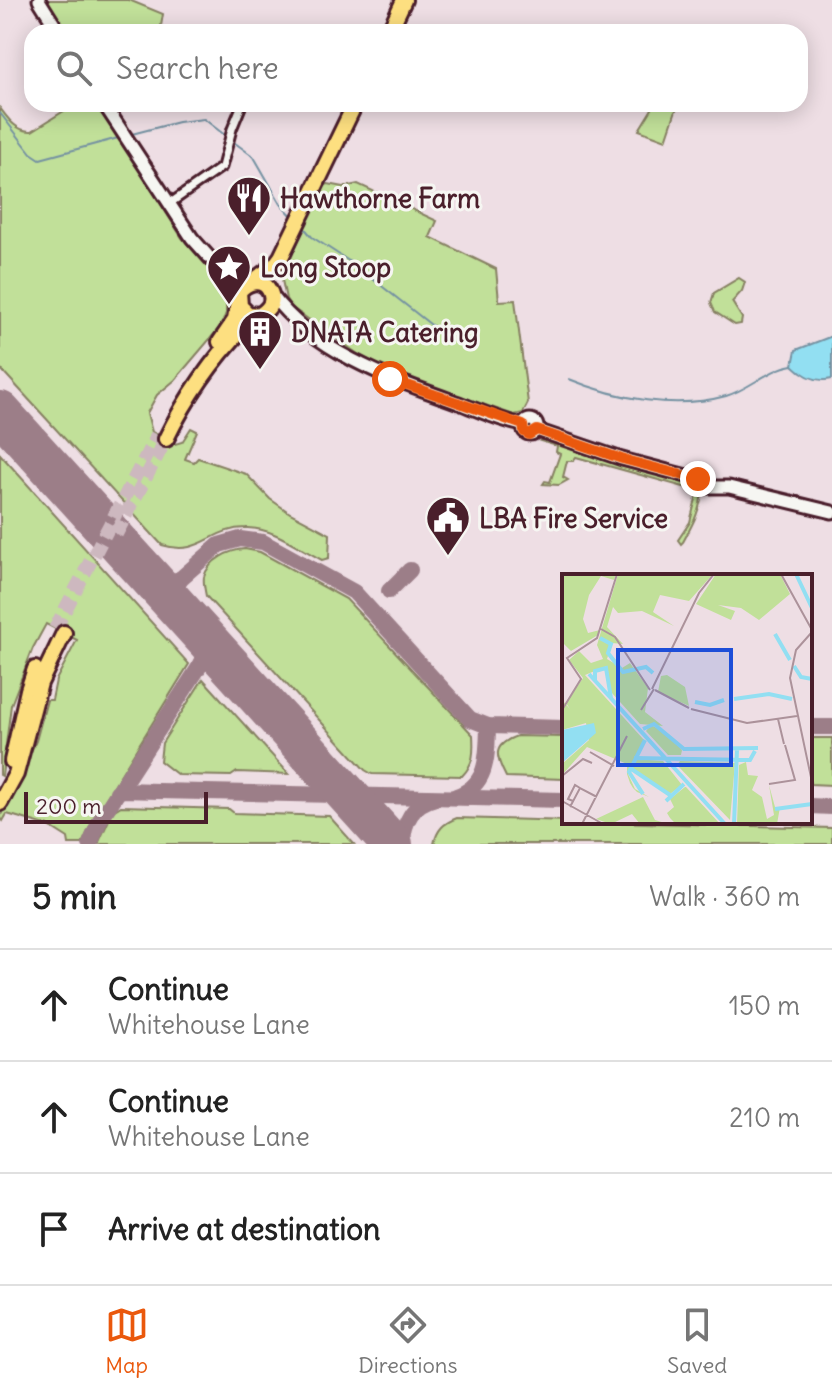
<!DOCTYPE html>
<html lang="en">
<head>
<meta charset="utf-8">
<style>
  body { margin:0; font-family:Delius,sans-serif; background:#f6f6f6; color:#222 }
  .scale { position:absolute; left:24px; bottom:20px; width:184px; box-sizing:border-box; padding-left:8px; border:4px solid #4a1f2b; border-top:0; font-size:22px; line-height:28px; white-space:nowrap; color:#4a1f2b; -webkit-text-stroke:6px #f6f6f2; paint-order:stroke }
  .stop { position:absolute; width:24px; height:24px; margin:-18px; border:6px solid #ea580c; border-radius:50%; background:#fff }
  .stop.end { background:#ea580c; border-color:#fff; box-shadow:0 2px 8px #0008 }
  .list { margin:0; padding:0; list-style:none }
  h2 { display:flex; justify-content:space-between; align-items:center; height:104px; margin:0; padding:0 32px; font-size:34px }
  h2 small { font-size:26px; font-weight:400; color:#767676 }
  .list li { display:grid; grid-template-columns:52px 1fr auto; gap:24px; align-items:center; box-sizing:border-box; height:112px; padding:0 32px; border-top:2px solid #e0e0e0 }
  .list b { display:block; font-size:30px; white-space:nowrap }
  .list p { margin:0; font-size:26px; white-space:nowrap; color:#767676 }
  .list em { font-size:26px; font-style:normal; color:#767676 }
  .icon { flex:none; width:44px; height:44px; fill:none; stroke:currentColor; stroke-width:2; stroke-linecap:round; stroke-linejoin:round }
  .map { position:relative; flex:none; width:832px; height:844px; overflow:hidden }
  .search { position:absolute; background:#fff; box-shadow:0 4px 20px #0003; left:24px; right:24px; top:24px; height:88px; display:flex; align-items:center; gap:20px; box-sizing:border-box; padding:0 28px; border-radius:24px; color:#767676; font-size:30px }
  .sheet { height:440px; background:#fff }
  nav { display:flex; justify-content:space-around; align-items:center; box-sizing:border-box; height:112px; border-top:2px solid #e0e0e0; background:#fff; font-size:22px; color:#767676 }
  nav a { display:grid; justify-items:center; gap:4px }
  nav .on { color:#ea580c }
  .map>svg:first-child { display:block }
</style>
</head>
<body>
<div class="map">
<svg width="832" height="844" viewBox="0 0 832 844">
  <rect width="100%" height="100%" fill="#eedee4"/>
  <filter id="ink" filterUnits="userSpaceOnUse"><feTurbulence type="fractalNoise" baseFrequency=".0125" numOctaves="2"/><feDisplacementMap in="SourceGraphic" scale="16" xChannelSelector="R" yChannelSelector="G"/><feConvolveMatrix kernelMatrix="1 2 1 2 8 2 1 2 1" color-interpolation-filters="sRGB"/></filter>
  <g filter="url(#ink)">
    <g fill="#c1e099" stroke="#868062" stroke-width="2">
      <path d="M45,0H129L163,14L160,32H65Z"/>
      <path d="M75,104H98L182,238L219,280L226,301V313L221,326L175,380L157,395L147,413L152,432L175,444L182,442L191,428L197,431L185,459L194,462L198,458L246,474L270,499L290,513L330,534L329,558L322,560C299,548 272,527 246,528C210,528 201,557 162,545L0,368V108C9,120 17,132 32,131Z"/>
      <path d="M655,104H678L666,140L639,130Z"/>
      <path d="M328,184L344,187L358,184L437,221L430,237L496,269L499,301L515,300L528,403L523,413L514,415L394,373L358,354L291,307L286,299L282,280L320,189Z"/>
      <path d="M739,278L745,282L742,291L732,302L742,318L741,324L735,325L715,312L711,303L714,293Z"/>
      <path d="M543,439L697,486L702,491C701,510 691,527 683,542L681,544L678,540L690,522L698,491L576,457L573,461H567L563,477L568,480L559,485L543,484L545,481L550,482L560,454L556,452L557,446L540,441Z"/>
      <path d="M0,454L189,664L95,816L82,844H69L68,838L49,826L7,814L3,821L0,817L36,741L47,700H52L56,680L77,640L46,624L33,648L11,705L2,776L0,775Z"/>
      <path d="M245,549L260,552L346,599L473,735C474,752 474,764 462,776L372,774L365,770L206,596C205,591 203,582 204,577C209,559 230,550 245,549Z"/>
      <path d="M203,679L289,774L237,772L231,776L178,775L160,761L162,743Z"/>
      <path d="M517,736L564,737V779L506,777C495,756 492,745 517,736Z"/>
      <path d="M810,738H832V785L810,784Z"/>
      <path d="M121,806L229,809L234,813L329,816L354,844H98L113,811Z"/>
      <path d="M457,818L832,828V844H434C437,829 444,823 457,818Z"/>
    </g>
    <path fill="#92dff2" stroke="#7592a2" stroke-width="2" d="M832,336V379C816,383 804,376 793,365L796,350Z"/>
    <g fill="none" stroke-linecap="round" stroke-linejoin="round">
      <g stroke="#7592a2" stroke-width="2">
        <path d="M0,113L31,153L40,159L122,137"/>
        <path d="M128,135L178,122L204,119L226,136"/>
        <path d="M231,140L254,157L281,204L294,218"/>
        <path d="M302,225L312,237L355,265L435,328"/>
        <path d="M569,379C618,399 675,410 726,396C750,389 768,369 793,365"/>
      </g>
      <g stroke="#9c7e88" stroke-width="16">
        <path d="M149,575L164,584L180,579L174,593L178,607"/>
        <path d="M180,579L219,545L240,539L263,542L354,592L470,719L488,726L564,728"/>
        <path d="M389,591L410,570"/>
        <path d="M197,627C205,641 209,649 201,664C217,656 226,663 239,673"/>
        <path d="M810,727H832"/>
        <path d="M315,758L321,768V783"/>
        <path d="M327,771L337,780L357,791"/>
        <path d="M117,792L122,790L158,791L564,800"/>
        <path d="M456,796C489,785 487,755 488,726"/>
        <path d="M336,797L350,803L370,819"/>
        <path d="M810,806L832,807"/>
        <path d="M90,844L100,820L201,664"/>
        <path d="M403,844C403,822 413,803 436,798"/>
      </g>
      <path stroke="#9c7e88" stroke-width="42" d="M0,412L392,844"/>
      <g stroke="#cdb8bf" stroke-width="14" stroke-dasharray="14 7" stroke-linecap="butt">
        <path d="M116,534L166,439"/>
        <path d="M55,629L157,435"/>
      </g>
      <g stroke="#4a1f2b" stroke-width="13">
        <path id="street" d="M169,204L222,167L232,129L241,107"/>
      </g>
      <g stroke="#4a1f2b" stroke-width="17">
        <g id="secondary">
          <path d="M39,0L59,32"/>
          <path d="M104,104L192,238L226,276L238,299"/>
          <path d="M271,294C316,354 392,379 459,403C480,411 501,421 523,425"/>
          <circle cx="530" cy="427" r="7"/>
          <path d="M537,430L622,459L698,479L708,487H729L832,512"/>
        </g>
      </g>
      <g stroke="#4a1f2b" stroke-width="20">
        <g id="highway">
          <path d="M389,32L404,0"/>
          <path d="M252,282L275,265L281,257L355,104"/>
          <path d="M220,342L235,320L238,301"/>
          <path d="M166,439C186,398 212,360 244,327C254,317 280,309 269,290C262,277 246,282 239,292L240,306L248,314L260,315"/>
          <path d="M12,761L28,690L35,669"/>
          <path d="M0,803L16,774L40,683L64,633"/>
        </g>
      </g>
      <use href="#street" stroke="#f6f6f2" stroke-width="7"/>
      <use href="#secondary" stroke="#f6f6f2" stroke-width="11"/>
      <use href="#highway" stroke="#fddf80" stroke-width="14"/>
    </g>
  </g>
  <g fill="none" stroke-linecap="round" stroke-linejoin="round" filter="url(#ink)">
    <path stroke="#ea580c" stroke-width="10" d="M390,379L523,425L524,432L529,435L537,430L622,459L698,479"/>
  </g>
  <defs>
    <g id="restaurant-pin" transform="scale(2.3)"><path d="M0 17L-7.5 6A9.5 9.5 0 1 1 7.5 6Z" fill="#4a1f2b" stroke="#f6f6f2"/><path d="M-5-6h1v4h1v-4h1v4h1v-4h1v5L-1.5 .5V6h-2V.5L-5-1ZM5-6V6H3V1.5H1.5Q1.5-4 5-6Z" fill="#fff"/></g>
    <g id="sight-pin" transform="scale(2.3)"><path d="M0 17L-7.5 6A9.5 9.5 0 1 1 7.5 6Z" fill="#4a1f2b" stroke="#f6f6f2"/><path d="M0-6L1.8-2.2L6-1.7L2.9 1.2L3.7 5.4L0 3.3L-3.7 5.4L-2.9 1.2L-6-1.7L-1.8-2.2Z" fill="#fff"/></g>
    <g id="building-pin" transform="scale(2.3)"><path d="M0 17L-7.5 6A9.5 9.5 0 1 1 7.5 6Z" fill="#4a1f2b" stroke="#f6f6f2"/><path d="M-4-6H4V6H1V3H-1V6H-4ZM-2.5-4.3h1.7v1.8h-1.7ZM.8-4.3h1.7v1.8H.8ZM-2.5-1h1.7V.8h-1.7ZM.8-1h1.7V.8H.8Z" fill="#fff"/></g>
    <g id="civic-pin" transform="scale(2.3)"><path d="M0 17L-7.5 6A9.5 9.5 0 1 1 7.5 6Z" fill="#4a1f2b" stroke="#f6f6f2"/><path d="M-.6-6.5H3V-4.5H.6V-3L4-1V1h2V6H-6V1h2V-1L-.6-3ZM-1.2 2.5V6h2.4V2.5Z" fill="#fff"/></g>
  </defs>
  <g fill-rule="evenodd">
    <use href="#restaurant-pin" x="249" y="198"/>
    <use href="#sight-pin" x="229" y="267"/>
    <use href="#building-pin" x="260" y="332"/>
    <use href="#civic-pin" x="448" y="518"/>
  </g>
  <g text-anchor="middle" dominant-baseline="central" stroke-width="6" stroke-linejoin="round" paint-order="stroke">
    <g font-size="26" font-weight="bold" fill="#4a1f2b" stroke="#f6f6f2" text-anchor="start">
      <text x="280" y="198">Hawthorne Farm</text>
      <text x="260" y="267">Long Stoop</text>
      <text x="291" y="332">DNATA Catering</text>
      <text x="479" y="518">LBA Fire Service</text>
    </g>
  </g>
  <g transform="translate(562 574)">
    <rect width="250" height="250" fill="#eedee4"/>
    <path d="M0,0H54L52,6L39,2L27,21L21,45L26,59L38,56L36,61L9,77L0,68ZM56,0H151L127,27L98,21L91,38L112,52L80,37L56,39L51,33L45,53L61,70L50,69L45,85L60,94L68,89L86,114L83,138L101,152L78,150L49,118L45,92L23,101L82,166L66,200L73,215L87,223L75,218L71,214L68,209L65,200V190L25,173L0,201V190L27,166L24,149L0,156V126L8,135L4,129L21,104L7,86L17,77L29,89L41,85L35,71ZM154,0H218L228,20L197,46L179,34L156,31L173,37L169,46L134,30ZM105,101L123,113L127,132L96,118L99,102ZM89,151L103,158L120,176L119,181H106L84,157ZM73,185L101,187L120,211L108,220L69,195ZM118,187L173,189L168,246L115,191ZM184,188L186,201L196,202L190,216L200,223L205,245L212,241L207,211L213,233H218L215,250H175L177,191ZM123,213H124L158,250H114L108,244L105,239L112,233L108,225ZM81,223L93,246L106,250H78L70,240L49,250L34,245Z" fill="#c1e099"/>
    <path d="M32,149L34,159L0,189V156Z" fill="#92dff2"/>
    <path fill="none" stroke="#92dff2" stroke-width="4" d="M234,0L250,34M213,60L228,86M38,64L49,70L46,79L61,98L84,93L91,99M232,92L239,103L250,105M27,100L163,250M33,107V97L44,94L49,124M172,125L207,120L230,125M133,128L148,131L162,126M81,155L92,150L122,175L196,174M72,184L188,186L193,177M68,194L108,221M81,220L67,198L83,166M104,227L122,210M213,235L250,230M172,250L175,176"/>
    <path fill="none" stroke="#ac929a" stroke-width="2" d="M219,0L250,56M39,55L53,63L88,116M250,58L234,76L228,104L250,208M90,115L137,19L152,0M93,116L127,134M129,135L185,149L235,142M0,136L19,105L5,84L35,64L55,0M79,136L92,115M216,145L222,170M28,178L52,192M0,202L21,185L30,189M207,210L233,206L223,171M0,227L41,250M11,227L6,225L13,211L18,214M8,233L18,214L35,223M20,250L65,162"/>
    <path fill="#1d4ed8" fill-opacity="0.15" stroke="#1d4ed8" stroke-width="4" d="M56,76H169V191H56Z"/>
    <rect width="250" height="250" fill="none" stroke="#4a1f2b" stroke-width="4"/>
  </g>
</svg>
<div class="scale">200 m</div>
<div class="stop" style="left:390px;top:379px"></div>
<div class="stop end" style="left:698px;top:479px"></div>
<div class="search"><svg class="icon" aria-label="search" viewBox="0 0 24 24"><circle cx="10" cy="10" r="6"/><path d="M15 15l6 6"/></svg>Search here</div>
</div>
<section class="sheet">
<h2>5 min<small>Walk · 360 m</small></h2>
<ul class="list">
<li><svg class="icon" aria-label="ahead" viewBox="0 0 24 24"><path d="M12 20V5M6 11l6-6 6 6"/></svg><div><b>Continue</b><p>Whitehouse Lane</p></div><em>150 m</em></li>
<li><svg class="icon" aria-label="ahead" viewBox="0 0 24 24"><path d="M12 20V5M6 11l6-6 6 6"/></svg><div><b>Continue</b><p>Whitehouse Lane</p></div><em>210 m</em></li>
<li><svg class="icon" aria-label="arrive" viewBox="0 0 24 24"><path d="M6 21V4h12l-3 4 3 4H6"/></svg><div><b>Arrive at destination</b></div></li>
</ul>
</section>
<nav>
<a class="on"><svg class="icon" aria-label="map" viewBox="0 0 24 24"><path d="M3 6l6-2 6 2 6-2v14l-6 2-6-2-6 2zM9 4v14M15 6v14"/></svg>Map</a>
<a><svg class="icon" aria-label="directions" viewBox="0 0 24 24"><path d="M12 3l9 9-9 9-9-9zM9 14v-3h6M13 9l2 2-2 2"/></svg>Directions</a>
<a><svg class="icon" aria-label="saved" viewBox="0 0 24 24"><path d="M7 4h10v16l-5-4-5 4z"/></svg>Saved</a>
</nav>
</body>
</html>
